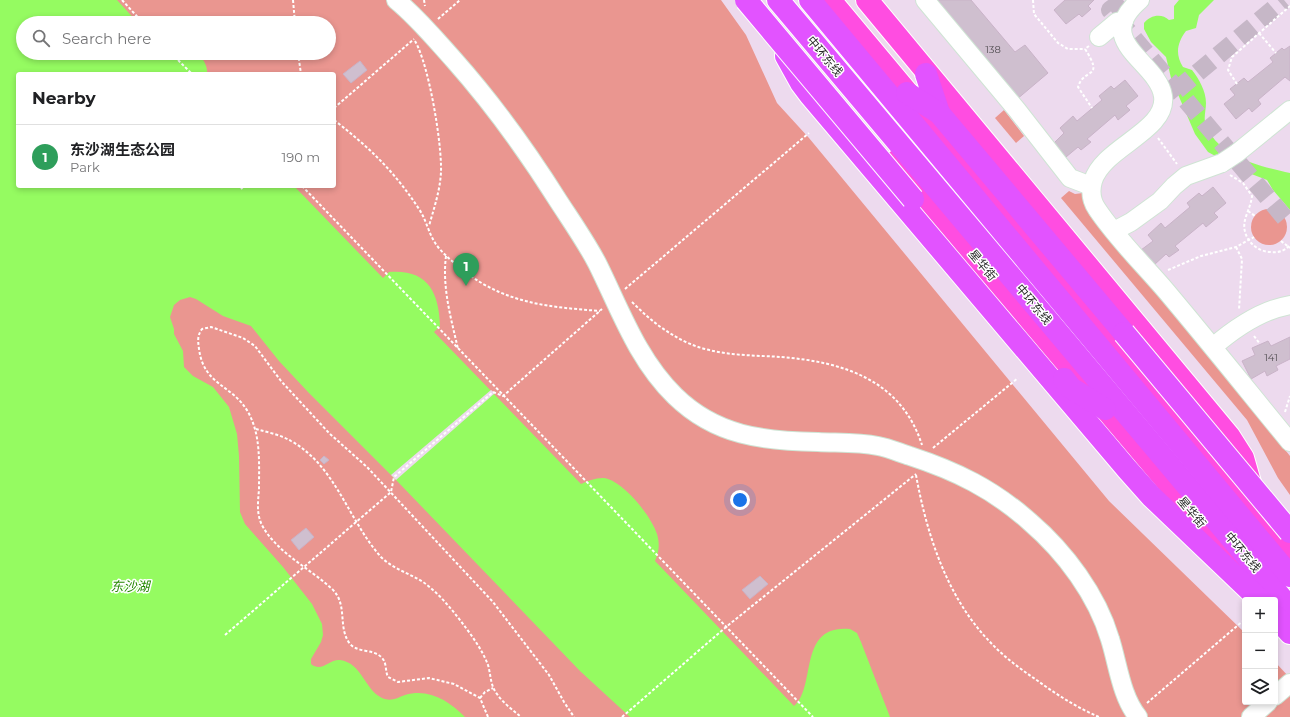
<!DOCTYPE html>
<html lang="en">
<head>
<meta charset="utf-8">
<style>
  body { margin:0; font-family:Montserrat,"Noto Sans SC",sans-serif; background:#f2f2f2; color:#202124 }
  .controls { position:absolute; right:12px; bottom:12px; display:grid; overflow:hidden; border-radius:4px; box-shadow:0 2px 6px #0003 }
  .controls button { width:36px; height:36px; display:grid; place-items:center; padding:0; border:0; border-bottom:1px solid #e0e0e0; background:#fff; color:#202124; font:20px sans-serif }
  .you { position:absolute; left:740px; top:500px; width:14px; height:14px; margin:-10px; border:3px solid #fff; border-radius:50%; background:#1a73e8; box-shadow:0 0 0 6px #1a73e833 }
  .badge { display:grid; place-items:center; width:26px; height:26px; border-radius:50%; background:#29853f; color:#fff; font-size:13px; font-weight:700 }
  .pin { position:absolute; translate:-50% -33px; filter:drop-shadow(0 1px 2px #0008) }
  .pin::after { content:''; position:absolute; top:21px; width:14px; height:12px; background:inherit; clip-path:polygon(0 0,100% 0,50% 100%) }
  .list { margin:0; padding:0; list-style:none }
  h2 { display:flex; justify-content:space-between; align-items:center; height:52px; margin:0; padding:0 16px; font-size:17px }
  h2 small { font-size:13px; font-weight:400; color:#757577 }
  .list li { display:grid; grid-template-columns:26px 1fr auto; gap:12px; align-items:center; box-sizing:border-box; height:64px; padding:0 16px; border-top:1px solid #e0e0e0 }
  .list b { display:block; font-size:15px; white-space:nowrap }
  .list p { margin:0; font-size:13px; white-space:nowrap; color:#757577 }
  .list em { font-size:13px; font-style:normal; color:#757577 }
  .icon { flex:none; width:22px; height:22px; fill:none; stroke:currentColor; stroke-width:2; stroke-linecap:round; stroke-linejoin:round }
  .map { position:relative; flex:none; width:1290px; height:717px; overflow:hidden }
  .search { position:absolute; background:#fff; box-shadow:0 2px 6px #0003; left:16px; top:16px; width:320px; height:44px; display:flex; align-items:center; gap:10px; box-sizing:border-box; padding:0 14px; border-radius:22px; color:#757577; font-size:15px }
  .panel { position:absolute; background:#fff; box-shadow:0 2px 6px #0003; left:16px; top:72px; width:320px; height:116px; border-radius:4px }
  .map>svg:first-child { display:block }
</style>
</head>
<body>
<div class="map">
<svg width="1290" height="717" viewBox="0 0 1290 717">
  <rect width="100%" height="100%" fill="#eddaee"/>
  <g fill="#ea9690" fill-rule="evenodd">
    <path d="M0,0H721L746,35L777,103L809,138L1109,501L1245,633V702H1275V662L1290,678V717H0ZM23,23H329V53H23ZM18,74H334V186H18Z"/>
    <path d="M1004,110L1024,136L1016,143L995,118Z"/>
    <path d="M1069,191L1075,194L1083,193V200L1090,216L1161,295L1290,456V495L1278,478L1247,420L1061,198Z"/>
    <circle cx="1269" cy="227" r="18"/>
  </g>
  <g fill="#95fb61">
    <path d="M0,0H117L138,23H23V53H198C203,59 208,66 207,74H18V186H294L383,278L389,272C427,269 439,291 440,326L434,332L581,484C588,481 601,476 608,479C626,485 651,516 657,534C660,544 659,552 655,561L794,706C817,687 797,624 850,629L857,633L861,642L890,717H630L580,671L398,482L308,392L279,361L251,326L223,316L196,299L190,297L180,300L174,305L170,317L174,329V334L183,351L184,367L193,376L213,387L229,407L237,434L239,456L240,512L245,524L283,567L312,604L322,624L323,635L321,642L311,659V664C322,673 329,659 340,660C362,663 364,689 382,698C391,702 397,698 405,695C429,688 449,701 465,717H0Z"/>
    <path d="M1179,0H1214L1199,15L1196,28L1186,31C1177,43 1175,54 1183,67L1192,70C1199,79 1206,91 1206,103C1206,109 1204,116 1205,122C1216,157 1259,166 1290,173V210L1273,190L1267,180L1241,170L1208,152L1195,134L1171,78L1166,57L1151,42L1144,29V23C1150,15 1162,13 1169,20L1174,19V6Z"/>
  </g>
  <path fill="#eddaee" d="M491,390L495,393L396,480L391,475Z"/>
  <g fill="#cfbfcf" stroke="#c9b3c8">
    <path d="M933,0H971L1015,52L1025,45L1048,73L1016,100Z"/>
    <path d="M1065,0H1094L1088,6L1091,9L1082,17L1079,14L1066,24L1054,10Z"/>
    <path d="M1290,46V81L1285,77L1258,100L1261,104L1252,112L1249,108L1236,119L1224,104L1235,95L1230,89L1244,78L1248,82L1273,62L1270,58L1282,48L1284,50Z"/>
    <path d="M360,61L367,70L351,83L343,74Z"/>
    <path d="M1125,80L1138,96L1126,106L1130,110L1118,120L1115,115L1087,139L1091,142L1081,150L1078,147L1066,157L1054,143L1064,133L1060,128L1073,116L1077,121L1102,100L1099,96L1111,86L1114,89Z"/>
    <path d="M1213,187L1226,203L1214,213L1218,217L1206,227L1203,223L1175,246L1179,250L1169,257L1166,254L1154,265L1141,250L1153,241L1148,235L1161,223L1165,228L1190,207L1187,203L1199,193L1202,196Z"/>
    <path d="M1290,337V359L1276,366L1278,370L1267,376L1265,371L1251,379L1242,361L1255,355L1252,348L1268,341L1271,346Z"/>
    <path d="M324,456L329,460L324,464L320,460Z"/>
    <path d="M306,528L314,537L299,550L291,540Z"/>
    <path d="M760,576L768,584L750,599L742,590Z"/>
  </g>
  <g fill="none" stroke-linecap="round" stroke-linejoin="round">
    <g stroke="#c6b7c7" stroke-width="18" stroke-dasharray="18 9" stroke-linecap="butt">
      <path d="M1123,0L1110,10L1290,224"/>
      <path d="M1177,90L1284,0"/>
    </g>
    <g stroke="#cfe4d4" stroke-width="20">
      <g id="minor">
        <path d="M396,0C418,18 435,39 454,60C493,104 527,151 559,202C572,222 586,242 597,263C620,309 637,359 675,396C716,436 763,441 818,442C838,443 858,442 878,446C889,448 900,453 910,456C956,471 993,489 1030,522C1065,552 1097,595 1110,639C1118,664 1121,696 1138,717"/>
        <path d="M925,0L1017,110L1070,178L1091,186"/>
        <path d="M1140,0C1091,42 1158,61 1163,96C1168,131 1103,147 1093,181C1090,191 1091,200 1097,209C1117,239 1144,265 1167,292C1209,342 1249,392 1290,442"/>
        <path d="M1099,37L1117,22L1124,21"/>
        <path d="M1237,153L1290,110"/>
        <path d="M1114,231L1131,222L1160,201L1174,186L1186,176L1222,163"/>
        <path d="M1213,347C1235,328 1261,310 1290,305"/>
        <path d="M1275,696L1290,683"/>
        <path d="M1251,717L1268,702"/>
      </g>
    </g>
    <g stroke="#fff" stroke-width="24">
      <g id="major">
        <path d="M830,0L1290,551"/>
        <path d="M867,0L1229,436L1243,458L1251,486"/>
        <path d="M896,161L1213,536L1259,587"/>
      </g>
    </g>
    <g stroke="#fff" stroke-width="24">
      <g id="highway">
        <path d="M778,0L1290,608"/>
        <path d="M810,0L1290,576"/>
        <path d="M786,56L801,83L810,95L1127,469L1151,496L1260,600"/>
        <path d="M926,74L939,113"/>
        <path d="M907,93L939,113L1124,333"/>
        <path d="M1064,379L1071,388L1105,409"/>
        <path d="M1275,616L1290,633"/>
      </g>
    </g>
    <g stroke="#fff" stroke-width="2" stroke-dasharray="3 2" stroke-linecap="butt">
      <path d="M122,0L143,23"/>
      <path d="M293,0L295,23"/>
      <path d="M424,0L425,6"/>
      <path d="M1033,0L1034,14L1058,43L1068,49H1085"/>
      <path d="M438,19L460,0"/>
      <path d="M1259,33L1276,53"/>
      <path d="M415,41C429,65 442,144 441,172C440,191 434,208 429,226"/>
      <path d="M1089,46L1085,49C1105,80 1084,67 1078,87L1092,108"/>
      <path d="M171,53L192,74"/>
      <path d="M298,53L301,74"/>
      <path d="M1237,84L1228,70L1232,57L1290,6"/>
      <path d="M334,108L414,39"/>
      <path d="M334,120C370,148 394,171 419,209C427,221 429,236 438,247C446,257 456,264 465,272C508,304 549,307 600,311"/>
      <path d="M1158,138L1177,164"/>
      <path d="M1230,175L1243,183L1252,196C1251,205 1247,212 1245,220C1241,236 1254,251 1270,252C1278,253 1285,251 1290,245"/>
      <path d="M302,186L813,717"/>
      <path d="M241,189L244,186"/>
      <path d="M1248,211L1255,216"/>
      <path d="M1281,241L1290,248"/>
      <path d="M1236,247L1242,259L1239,310"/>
      <path d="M446,256C442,288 451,318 458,349"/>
      <path d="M1168,270L1201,256L1236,247L1254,237"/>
      <path d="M625,289L809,133"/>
      <path d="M632,302C649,319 666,333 688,343C717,356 751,355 781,357C844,362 901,380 922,445"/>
      <path d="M1254,336L1260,344"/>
      <path d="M1285,412L1290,396"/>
      <path d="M256,429C267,432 281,435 291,441C336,466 348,520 381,557C393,569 409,573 423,582C440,594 454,612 466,628C475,640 483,652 488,665C491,675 490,685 497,694C503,703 513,710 521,717"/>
      <path d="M933,448L1018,378"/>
      <path d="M916,475C927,535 947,598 991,643C1005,658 1022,670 1038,681C1057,695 1078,708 1099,717"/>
      <path d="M225,635L391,492L394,477L493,392L503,396L602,309"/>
      <path d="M480,698L485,692L493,688"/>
      <path d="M1147,703L1243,621"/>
      <path d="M488,717L480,698L454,684L429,678L398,682L388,677C385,671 387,663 382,658C374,648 355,654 348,641C338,624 348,603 331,588C309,568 278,553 263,527C256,515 258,502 259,489C259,462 261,435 248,412C232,384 204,386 199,349C198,341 197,336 202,329L211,327L243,338L255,346L281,381L329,433L367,467L493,602L549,675L564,702L574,717"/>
      <path d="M622,717L726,627L916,474"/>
    </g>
    <use href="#minor" stroke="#fff" stroke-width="18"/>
    <use href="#major" stroke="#ff4de1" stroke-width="22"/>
    <use href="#highway" stroke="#e253ff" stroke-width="22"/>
    <g stroke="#cfe4d4" stroke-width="20" stroke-linecap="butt">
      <path id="minor-bridge" d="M1222,163L1237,153"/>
    </g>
    <g stroke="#fff" stroke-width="24" stroke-linecap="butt">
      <g id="highway-bridge">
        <path d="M746,0L913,199"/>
        <path d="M1124,333L1290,532"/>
      </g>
    </g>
    <use href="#minor-bridge" stroke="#fff" stroke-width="18"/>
    <use href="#highway-bridge" stroke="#e253ff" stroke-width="22"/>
  </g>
  <g text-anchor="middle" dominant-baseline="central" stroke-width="3" stroke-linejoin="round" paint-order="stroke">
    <g font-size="10" fill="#534f53">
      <text x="993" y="49">138</text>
      <text x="1271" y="357">141</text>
    </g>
    <g font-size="12" fill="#2a2a2a" stroke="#fff">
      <text transform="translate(825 56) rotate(50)">中环东线</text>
      <text transform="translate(983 265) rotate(50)">星华街</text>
      <text transform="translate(1034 304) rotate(50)">中环东线</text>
      <text transform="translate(1192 512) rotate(50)">星华街</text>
      <text transform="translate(1243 552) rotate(50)">中环东线</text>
    </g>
    <g font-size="13" font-style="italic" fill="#268903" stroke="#fff">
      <text x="130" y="586">东沙湖</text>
    </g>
  </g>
</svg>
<div class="controls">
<button>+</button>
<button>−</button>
<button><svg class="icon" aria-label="layers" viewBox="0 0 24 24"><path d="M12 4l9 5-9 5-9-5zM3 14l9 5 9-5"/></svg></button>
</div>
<div class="you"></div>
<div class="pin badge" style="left:466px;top:286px;background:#2e9e5b">1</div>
<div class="search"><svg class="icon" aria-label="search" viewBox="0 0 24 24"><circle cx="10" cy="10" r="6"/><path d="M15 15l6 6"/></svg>Search here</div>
<section class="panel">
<h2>Nearby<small></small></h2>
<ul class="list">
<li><span class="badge" style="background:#2e9e5b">1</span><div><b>东沙湖生态公园</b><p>Park</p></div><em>190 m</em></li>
</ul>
</section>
</div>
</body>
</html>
